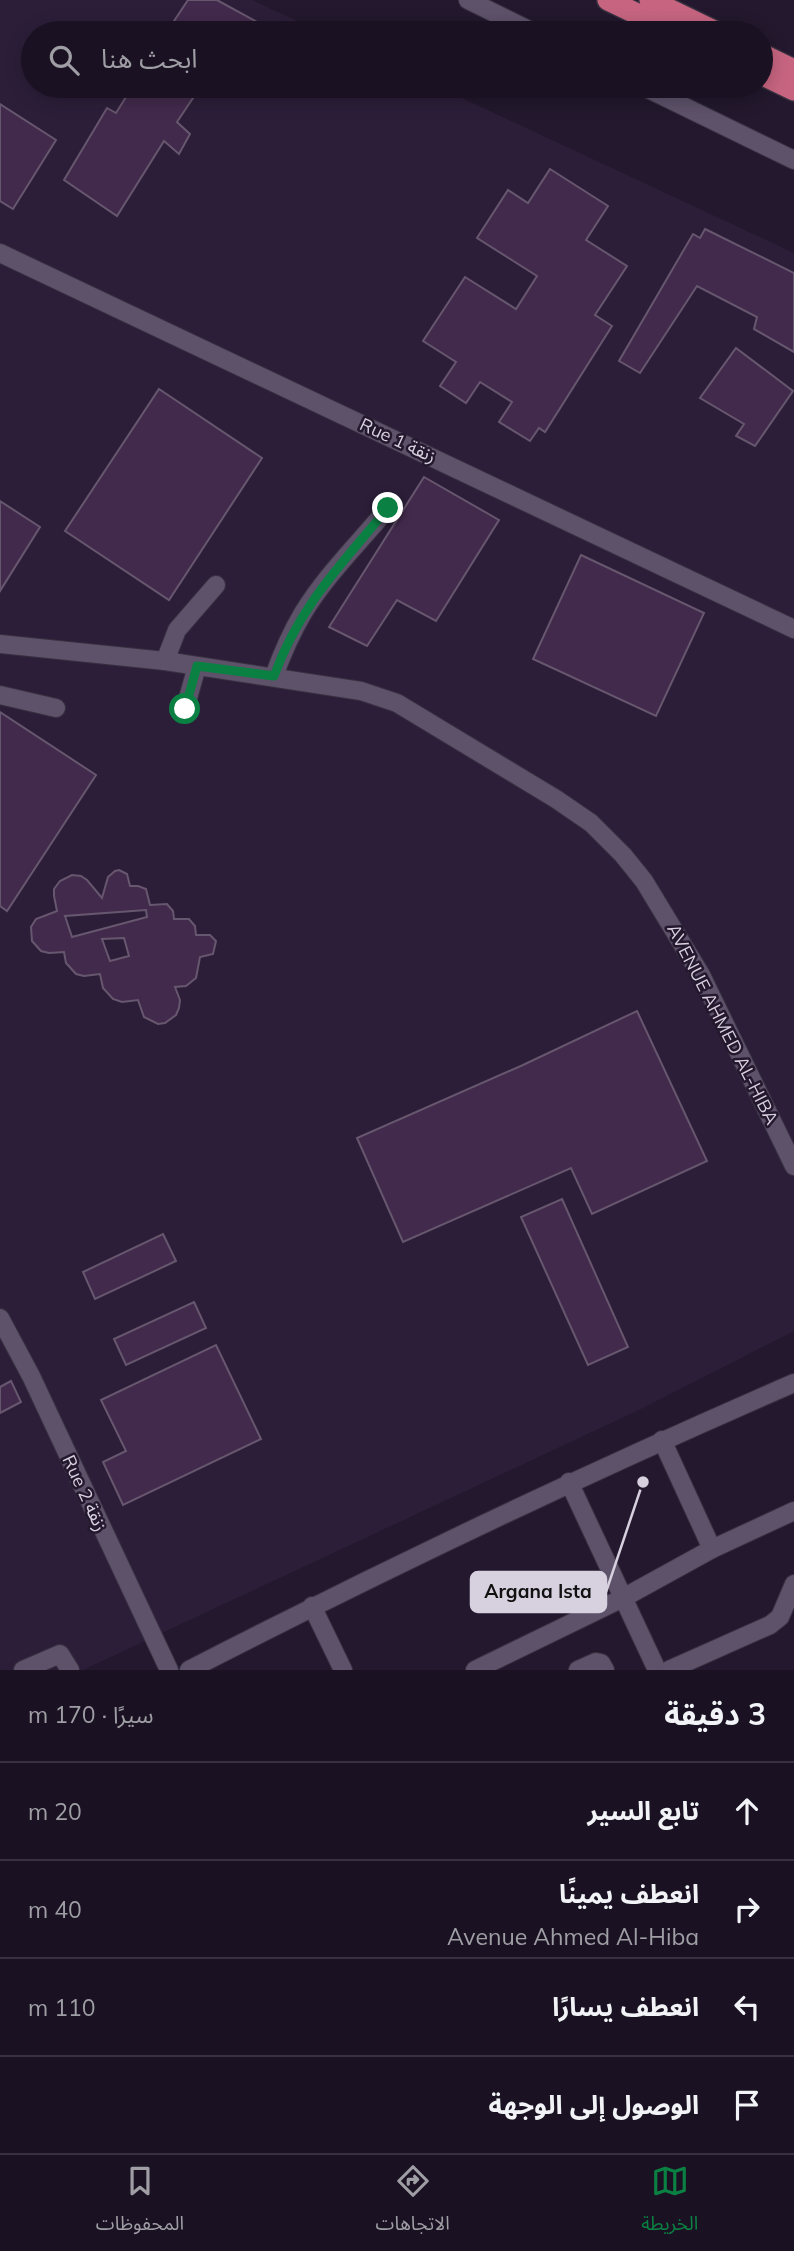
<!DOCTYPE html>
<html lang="ar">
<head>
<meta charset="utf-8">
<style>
  body { margin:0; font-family:Mulish,"Noto Sans Arabic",sans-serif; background:#27202f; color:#f1f3f6; direction:rtl }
  .stop { position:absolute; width:21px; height:21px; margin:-16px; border:5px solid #0b8043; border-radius:50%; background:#fff }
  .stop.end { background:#0b8043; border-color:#fff; box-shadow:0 2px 7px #0008 }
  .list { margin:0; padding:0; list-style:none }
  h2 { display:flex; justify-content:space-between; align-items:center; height:91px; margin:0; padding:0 28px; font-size:30px }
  h2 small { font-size:23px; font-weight:400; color:#9f9ea5 }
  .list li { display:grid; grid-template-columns:46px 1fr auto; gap:21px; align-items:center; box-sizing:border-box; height:98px; padding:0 28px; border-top:2px solid #383240 }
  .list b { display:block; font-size:26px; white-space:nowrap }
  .list p { margin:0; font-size:23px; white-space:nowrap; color:#9f9ea5 }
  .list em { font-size:23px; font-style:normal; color:#9f9ea5 }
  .icon { flex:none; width:38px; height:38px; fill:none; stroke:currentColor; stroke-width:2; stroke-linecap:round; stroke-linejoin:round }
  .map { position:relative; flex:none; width:794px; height:1670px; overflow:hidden; direction:ltr }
  .search { position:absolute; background:#1a1222; box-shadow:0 4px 18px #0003; left:21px; right:21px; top:21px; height:77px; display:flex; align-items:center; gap:18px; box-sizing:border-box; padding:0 24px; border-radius:38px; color:#9f9ea5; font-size:26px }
  .sheet { height:483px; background:#1a1222 }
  nav { display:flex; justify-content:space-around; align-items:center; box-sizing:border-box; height:98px; border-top:2px solid #383240; background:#1a1222; font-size:19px; color:#9f9ea5 }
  nav a { display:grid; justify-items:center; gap:4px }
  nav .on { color:#0b8043 }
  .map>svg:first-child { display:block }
</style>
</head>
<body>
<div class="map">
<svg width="794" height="1670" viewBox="0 0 794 1670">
  <rect width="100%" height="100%" fill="#23182d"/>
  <path fill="#2c1e39" d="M0,0H252L323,33H33V86H436L794,253V1331L639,1410L83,1670H0Z"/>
  <g fill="#422a4c" stroke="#67576e" stroke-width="2" fill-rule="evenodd">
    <path d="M188,0H217L277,33H166Z"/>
    <path d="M133,86H201L177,122L190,134L179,154L164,141L117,216L64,180L107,108L116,113Z"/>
    <path d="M0,104L56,140L13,209L0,201Z"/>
    <path d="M550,169L608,206L586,240L627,266L595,315L612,326L545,432L539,428L530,441L499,422L512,402L480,382L466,403L440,386L456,362L423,341L465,277L516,309L537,276L477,238L508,190L528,203Z"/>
    <path d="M705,229L794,273V352L754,329L757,317L697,286L640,373L619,361L693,234L700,238Z"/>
    <path d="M736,348L793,391L755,446L736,436L744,424L700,398Z"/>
    <path d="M159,389L262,458L169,600L65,531Z"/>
    <path d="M424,477L499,520L436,621L397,600L367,646L329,627Z"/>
    <path d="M0,501L40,527L0,591Z"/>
    <path d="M581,555L704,613L656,716L533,659Z"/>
    <path d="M0,712L96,775L7,911L0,906Z"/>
    <path d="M119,870L127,874L130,886H138L146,889L150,905L167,904L173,911L174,919H189L195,926L196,935H210L216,941L213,954L200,957L196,978L186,986L175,987L180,1000L179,1008L176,1015L165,1023L158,1024L144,1017L138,1000L122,1002L113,999L103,988L100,974L84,976L76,974L66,963L64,952L49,953L41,951L32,941L31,927L36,919L57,911L54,896V889L60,881L72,875L81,876L87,880L102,898L108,877L115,871ZM146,910L147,917L72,937L65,916ZM124,938L129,956L110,961L102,939Z"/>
    <path d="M637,1011L707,1161L592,1214L571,1168L403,1242L357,1138L523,1065Z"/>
    <path d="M562,1199L628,1347L588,1365L521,1217Z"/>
    <path d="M163,1234L176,1261L95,1299L83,1272Z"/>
    <path d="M194,1302L206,1328L126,1365L114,1339Z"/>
    <path d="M216,1345L261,1439L123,1505L103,1462L126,1451L101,1400Z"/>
    <path d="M11,1381L21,1402L0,1413V1387Z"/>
  </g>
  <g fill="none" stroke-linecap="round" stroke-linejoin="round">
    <g stroke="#393141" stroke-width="20">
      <g id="minor">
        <path d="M468,0L535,33"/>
        <path d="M642,86L794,160"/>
        <path d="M0,253L794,629"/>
        <path d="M0,644L165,661L361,691L397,703L556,799L591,823L623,855L644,881L701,975L794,1166"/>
        <path d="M165,661L177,630L216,585"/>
        <path d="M274,676C282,654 291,633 303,613C326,575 360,542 388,508"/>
        <path d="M0,695L56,708"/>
        <path d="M185,709L197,666"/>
        <path d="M0,1318L31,1376L169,1670"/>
        <path d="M662,1440L712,1549"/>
        <path d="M569,1482L657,1670"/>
        <path d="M312,1606L343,1670"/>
        <path d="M23,1670L60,1654L70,1670"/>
        <path d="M189,1670C387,1568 589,1472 794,1383"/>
        <path d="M475,1670L623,1598L712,1549L794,1511"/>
        <path d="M578,1670L596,1662L601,1663L605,1670"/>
        <path d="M669,1670L770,1625L780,1617L794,1584"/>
      </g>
    </g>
    <g stroke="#393141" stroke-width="24">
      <g id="highway">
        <path d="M608,0L677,33"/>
        <path d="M650,0L718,33"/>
        <path d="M761,54L794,70"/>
        <path d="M761,74L794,90"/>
      </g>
    </g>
    <use href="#minor" stroke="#5d526a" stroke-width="18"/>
    <use href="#highway" stroke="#c76581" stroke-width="21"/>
  </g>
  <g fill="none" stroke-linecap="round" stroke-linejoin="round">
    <path stroke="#0b8043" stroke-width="9" d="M185,709L197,666L274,676C300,605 341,565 388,508"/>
  </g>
  <g text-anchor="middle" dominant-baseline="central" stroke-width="5" stroke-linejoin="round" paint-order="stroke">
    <g font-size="18" fill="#d7d0df" stroke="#23182d">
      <text transform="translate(398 440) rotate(25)">Rue 1 زنقة</text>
      <text transform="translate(723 1024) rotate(63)">AVENUE AHMED AL-HIBA</text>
      <text transform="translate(85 1493) rotate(65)">Rue 2 زنقة</text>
    </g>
  </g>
  <path fill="none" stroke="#d7d0df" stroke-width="2.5" d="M643 1482L606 1592"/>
  <circle fill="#d7d0df" stroke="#23182d" stroke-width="2.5" cx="643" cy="1482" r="7"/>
  <rect fill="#d7d0df" stroke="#d7d0df" stroke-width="2.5" x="471" y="1572" width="135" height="40" rx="7"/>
  <g font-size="19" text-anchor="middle" font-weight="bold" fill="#111">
    <text x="538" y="1598">Argana Ista</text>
  </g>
</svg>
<div class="stop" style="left:185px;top:709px"></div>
<div class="stop end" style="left:388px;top:508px"></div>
<div class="search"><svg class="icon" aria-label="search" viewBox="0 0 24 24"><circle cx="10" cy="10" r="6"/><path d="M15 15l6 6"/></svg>ابحث هنا</div>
</div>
<section class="sheet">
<h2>3 دقيقة<small>سيرًا · 170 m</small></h2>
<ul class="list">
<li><svg class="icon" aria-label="ahead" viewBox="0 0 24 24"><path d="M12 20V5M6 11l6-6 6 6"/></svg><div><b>تابع السير</b></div><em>20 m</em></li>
<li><svg class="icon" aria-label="right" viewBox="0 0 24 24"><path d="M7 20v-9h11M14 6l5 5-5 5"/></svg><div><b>انعطف يمينًا</b><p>Avenue Ahmed Al-Hiba</p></div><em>40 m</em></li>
<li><svg class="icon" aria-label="left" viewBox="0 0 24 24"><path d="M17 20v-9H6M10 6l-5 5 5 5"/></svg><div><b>انعطف يسارًا</b></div><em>110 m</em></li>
<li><svg class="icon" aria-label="arrive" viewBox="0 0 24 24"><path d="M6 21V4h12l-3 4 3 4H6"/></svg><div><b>الوصول إلى الوجهة</b></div></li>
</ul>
</section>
<nav>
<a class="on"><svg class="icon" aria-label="map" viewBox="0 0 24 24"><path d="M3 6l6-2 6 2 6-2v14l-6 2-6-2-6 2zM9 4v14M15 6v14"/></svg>الخريطة</a>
<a><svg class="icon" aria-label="directions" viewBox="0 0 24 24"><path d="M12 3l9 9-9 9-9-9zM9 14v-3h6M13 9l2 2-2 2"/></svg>الاتجاهات</a>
<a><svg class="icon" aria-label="saved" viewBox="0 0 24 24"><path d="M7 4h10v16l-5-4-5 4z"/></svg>المحفوظات</a>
</nav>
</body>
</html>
